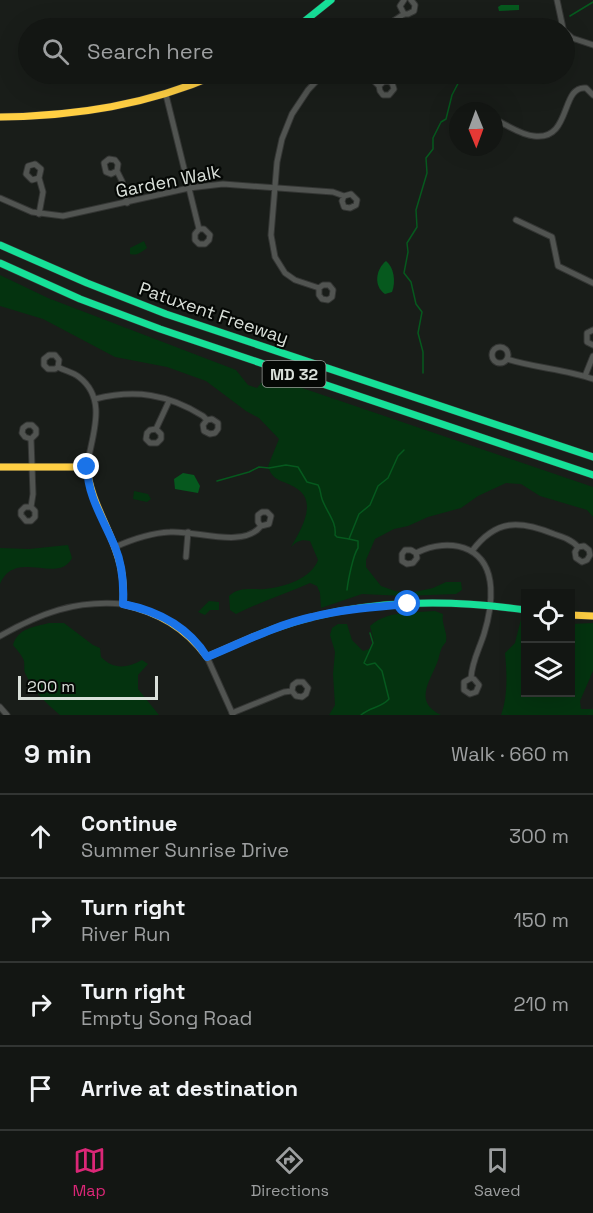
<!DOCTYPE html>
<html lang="en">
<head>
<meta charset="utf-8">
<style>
  body { margin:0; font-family:"Space Grotesk",sans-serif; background:#1c1f1c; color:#f1f3f6 }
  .controls { position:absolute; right:18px; bottom:18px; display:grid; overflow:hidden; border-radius:0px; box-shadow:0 6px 24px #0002 }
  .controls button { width:54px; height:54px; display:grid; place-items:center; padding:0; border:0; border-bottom:2px solid #323533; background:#131613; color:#f1f3f6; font:30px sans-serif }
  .compass { position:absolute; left:449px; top:102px; width:54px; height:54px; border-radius:50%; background:#131613; box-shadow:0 6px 24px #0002; rotate:179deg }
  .scale { position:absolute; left:18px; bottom:15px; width:140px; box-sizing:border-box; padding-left:6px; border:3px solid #dae0da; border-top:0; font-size:16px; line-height:21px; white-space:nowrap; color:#dae0da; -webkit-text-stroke:4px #050805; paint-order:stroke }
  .stop { position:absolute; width:18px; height:18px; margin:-14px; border:4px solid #1a73e8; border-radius:50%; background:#fff }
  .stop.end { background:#1a73e8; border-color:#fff; box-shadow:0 2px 6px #0008 }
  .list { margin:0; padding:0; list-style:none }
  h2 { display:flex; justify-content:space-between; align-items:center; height:78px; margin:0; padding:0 24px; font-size:26px }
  h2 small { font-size:20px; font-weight:400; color:#9d9fa0 }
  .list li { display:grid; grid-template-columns:39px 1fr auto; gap:18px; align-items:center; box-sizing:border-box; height:84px; padding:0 24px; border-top:2px solid #323533 }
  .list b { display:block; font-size:22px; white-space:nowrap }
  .list p { margin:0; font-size:20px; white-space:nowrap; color:#9d9fa0 }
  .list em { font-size:20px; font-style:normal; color:#9d9fa0 }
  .icon { flex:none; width:33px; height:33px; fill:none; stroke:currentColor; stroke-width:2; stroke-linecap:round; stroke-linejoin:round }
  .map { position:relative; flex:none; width:593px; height:715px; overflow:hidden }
  .search { position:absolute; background:#131613; box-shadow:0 6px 24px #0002; left:18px; right:18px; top:18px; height:66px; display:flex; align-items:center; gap:15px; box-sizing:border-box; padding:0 21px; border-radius:33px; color:#9d9fa0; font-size:22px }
  .sheet { height:414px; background:#131613 }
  nav { display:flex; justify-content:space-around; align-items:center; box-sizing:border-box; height:84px; border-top:2px solid #323533; background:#131613; font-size:16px; color:#9d9fa0 }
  nav a { display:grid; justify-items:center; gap:3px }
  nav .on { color:#db2777 }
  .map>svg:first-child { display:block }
</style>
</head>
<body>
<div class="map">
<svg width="593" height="715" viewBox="0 0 593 715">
  <rect width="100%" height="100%" fill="#191d19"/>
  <g fill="#04330f">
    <path d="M144,241L147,248C141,252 138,256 130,254V248Z"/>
    <path d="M0,275L48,298L236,370L248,385L257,388L267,376L593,487V517L587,510L540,496L521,484L506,483L478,496L461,508L428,517L408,526L394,529L375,539L366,560V567L381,586L395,591L410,593L433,588L446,582H461L462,590L456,594L404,596L362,594L321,608L320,593L317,586L310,583C285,594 260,602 236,614L230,610L229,596C240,586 252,590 265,589C284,587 311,579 318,560L310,541C301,539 297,541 291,547C300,531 319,502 296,488C284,480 272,482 268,466L279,439L259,418L246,411L206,381L167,367L115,357L43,319L0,306Z"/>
    <path d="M134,491L148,494L151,499L147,502L133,499Z"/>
    <path d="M68,545L72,558C58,585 15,548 0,584V548L29,549Z"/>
    <path d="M209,601L219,602V610H210L205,615L198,612Z"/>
    <path d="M435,611L443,614C441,624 448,632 446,642C445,643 441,648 441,650C439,654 439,659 437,663C429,683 414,702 441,715H329L335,705L333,674L335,652L330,635L332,628L338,624H347L352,640L363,651L369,649L374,642L370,626C388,610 413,613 435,611Z"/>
    <path d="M521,619L525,620L526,692H570L571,624L593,623V671L580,701L581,709H593V715H501C508,696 507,673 505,653L515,643Z"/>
    <path d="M49,623H64L93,645L100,648L101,657C114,670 127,668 142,660L148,664L138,675V689L159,715H60C46,703 33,691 26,675C23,670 25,666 24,661C22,655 17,650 13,645C18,628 34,627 49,623Z"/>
  </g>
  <g fill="#06591e">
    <path d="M501,5H519V10L499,11L498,7Z"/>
    <path d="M386,261C394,267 396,282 392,292L385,294C373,286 376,269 386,261Z"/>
    <path d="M183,473L194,475L200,486L198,493L175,489L174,479Z"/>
  </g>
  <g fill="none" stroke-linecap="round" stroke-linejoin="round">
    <g stroke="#06591e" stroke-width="1.5">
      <path d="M570,16L593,2"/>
      <path d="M423,373V352L418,333L422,312L416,304L411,282L404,273L408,252L407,243L417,227L416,210L427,173L426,158L433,149V138L441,122L446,119L452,95L463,74"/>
      <path d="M217,481L249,472L259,467L269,468L286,465L298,467L307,482L318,485C321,490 320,493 322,499C326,511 337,522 335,535L337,537L349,539"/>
      <path d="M347,590C348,581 353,555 358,548V541L349,539L359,514L370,505L378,486L388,478L398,456L404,450"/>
      <path d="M361,715C370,707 381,708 389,699L382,671L375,663L367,665L364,663L373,643L370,633"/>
    </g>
    <g stroke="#343634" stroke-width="7">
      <g id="street">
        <path d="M557,0L563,28"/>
        <path d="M404,14L400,6L404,0"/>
        <path d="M383,28L404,14H408L414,11L415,5L411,0"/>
        <path d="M564,31L572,38L593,45"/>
        <path d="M367,74L379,86L380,91L383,95H389L394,89L392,83L388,81L383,82L379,86"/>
        <path d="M166,95L199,229H204L210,235L209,240L205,244H199L195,240V234L199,229"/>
        <path d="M496,120C507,125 521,135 534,136C572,141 560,85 586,88L593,95"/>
        <path d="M117,171L118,164L115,160L109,159L104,163L106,172L111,174L117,171L122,181L127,203"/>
        <path d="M39,178L32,180L26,174L28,166L35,164L41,169L39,178L43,192L39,214"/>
        <path d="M0,198L32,212L63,216L189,188L223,184L333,192L344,196L351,194L357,200L356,205L350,208L344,207L342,201L344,196"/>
        <path d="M516,220L552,237L558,266L593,283"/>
        <path d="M319,288L323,285H329L333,290L332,297L328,300L322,299L319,295V288L295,280L285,273L275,257L271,235L277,162L282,139L292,114L308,90L323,74"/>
        <path d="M593,330L587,333V342L593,345"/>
        <circle cx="500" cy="355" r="8"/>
        <path d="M507,359C535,368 565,369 593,379"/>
        <path d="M58,367L59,360L55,355H49L44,359V365L48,369H55L58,367C65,371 73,372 79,377C109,400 91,437 87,467"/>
        <path d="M585,376L593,356"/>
        <path d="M95,399C135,389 168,394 203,416L207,420L203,425L204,431L210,434L215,433L218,429V423L212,419L207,420"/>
        <path d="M156,429L161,434V439L157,443H150L146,439L147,433L150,430L156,429L169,401"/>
        <path d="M31,507L35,511V517L31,521H26L21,515V511L25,507H31L33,494L31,439L25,437L22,433L23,428L27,425H32L36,429V434L31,439"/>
        <path d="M115,547C133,539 150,533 170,532C196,530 243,549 261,526L269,524L271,516L267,512H262L258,515V522L261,526"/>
        <path d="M472,551C496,519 519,520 554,534C563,537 572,540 578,547L575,552L576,558L582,562L587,560L590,555L589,550L584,546L578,547"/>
        <path d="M416,553L411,550H405L402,554V561L407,564L413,563L417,558L416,553C432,545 452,542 469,550C499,565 492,608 484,634C479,650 472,661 471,678L464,682V690L470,694L476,692L479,685L474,679L471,678"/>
        <path d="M186,557L188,532"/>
        <path d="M0,636C41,613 75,600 123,604"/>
        <path d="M207,657L233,715"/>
        <path d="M0,707L7,715"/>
        <path d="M232,713L284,692L292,691L296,696L302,697L306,694L308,688L303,682H297L293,685L292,691"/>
      </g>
    </g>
    <g stroke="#343634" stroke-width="8">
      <g id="fast">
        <path d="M296,28L331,0"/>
        <path d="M0,245L87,283L166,314L593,457"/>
        <path d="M0,263L80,299L160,329L593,475"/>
        <path d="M253,637C340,600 434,597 526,610"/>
      </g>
    </g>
    <g stroke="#343634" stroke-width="8">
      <g id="slow">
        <path d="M0,117C76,116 148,105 218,74"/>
        <path d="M0,467H87C90,500 109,526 118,557C123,572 124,588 123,604C158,612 185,627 207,657L253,637"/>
        <path d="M570,615L593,616"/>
      </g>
    </g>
    <use href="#street" stroke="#515451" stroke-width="5"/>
    <use href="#fast" stroke="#16e098" stroke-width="7"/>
    <use href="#slow" stroke="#ffcf43" stroke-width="7"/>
  </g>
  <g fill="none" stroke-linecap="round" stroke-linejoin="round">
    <path stroke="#1a73e8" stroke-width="8" d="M87,467C88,498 104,520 115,547C123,566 124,584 123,604C158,611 188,626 207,657C241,643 276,625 312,617C343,609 376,607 408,604"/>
  </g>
  <g text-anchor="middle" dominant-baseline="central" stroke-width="4.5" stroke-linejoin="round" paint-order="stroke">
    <rect fill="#050805" stroke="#9a9f9a" stroke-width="1.5" x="262.5" y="361" width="63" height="26" rx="4.5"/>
    <g font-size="16" font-weight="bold" fill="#dae0da">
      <text x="294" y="374">MD 32</text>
    </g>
    <g font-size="18" fill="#dae0da" stroke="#050805">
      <text transform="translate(168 181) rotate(-11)">Garden Walk</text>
      <text transform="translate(214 313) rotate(19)">Patuxent Freeway</text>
    </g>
  </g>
</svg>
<div class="controls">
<button><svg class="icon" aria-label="locate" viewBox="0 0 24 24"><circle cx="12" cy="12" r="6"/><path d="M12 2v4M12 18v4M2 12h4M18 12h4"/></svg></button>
<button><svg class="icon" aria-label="layers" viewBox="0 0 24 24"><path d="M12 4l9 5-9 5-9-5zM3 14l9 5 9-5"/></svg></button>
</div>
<svg class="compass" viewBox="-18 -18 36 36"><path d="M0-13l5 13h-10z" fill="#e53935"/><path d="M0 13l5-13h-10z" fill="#9d9fa0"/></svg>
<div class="scale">200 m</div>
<div class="stop" style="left:408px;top:604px"></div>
<div class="stop end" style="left:87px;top:467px"></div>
<div class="search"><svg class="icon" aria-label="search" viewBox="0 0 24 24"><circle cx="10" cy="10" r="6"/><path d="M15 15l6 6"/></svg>Search here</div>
</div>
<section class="sheet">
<h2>9 min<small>Walk · 660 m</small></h2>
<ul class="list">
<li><svg class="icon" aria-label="ahead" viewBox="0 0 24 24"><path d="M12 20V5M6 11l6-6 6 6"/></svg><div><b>Continue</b><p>Summer Sunrise Drive</p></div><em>300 m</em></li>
<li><svg class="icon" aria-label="right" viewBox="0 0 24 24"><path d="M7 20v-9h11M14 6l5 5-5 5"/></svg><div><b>Turn right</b><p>River Run</p></div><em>150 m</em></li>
<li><svg class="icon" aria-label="right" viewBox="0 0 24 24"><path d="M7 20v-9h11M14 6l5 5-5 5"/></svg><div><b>Turn right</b><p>Empty Song Road</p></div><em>210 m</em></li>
<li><svg class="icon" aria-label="arrive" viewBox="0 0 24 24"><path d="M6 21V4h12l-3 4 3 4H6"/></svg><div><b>Arrive at destination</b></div></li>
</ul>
</section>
<nav>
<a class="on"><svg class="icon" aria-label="map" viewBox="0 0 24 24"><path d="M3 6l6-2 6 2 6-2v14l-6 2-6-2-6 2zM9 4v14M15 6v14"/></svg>Map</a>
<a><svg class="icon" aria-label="directions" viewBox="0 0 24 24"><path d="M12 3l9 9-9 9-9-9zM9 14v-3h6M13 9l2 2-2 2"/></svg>Directions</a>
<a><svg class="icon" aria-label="saved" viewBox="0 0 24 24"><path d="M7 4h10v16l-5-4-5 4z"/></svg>Saved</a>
</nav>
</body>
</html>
